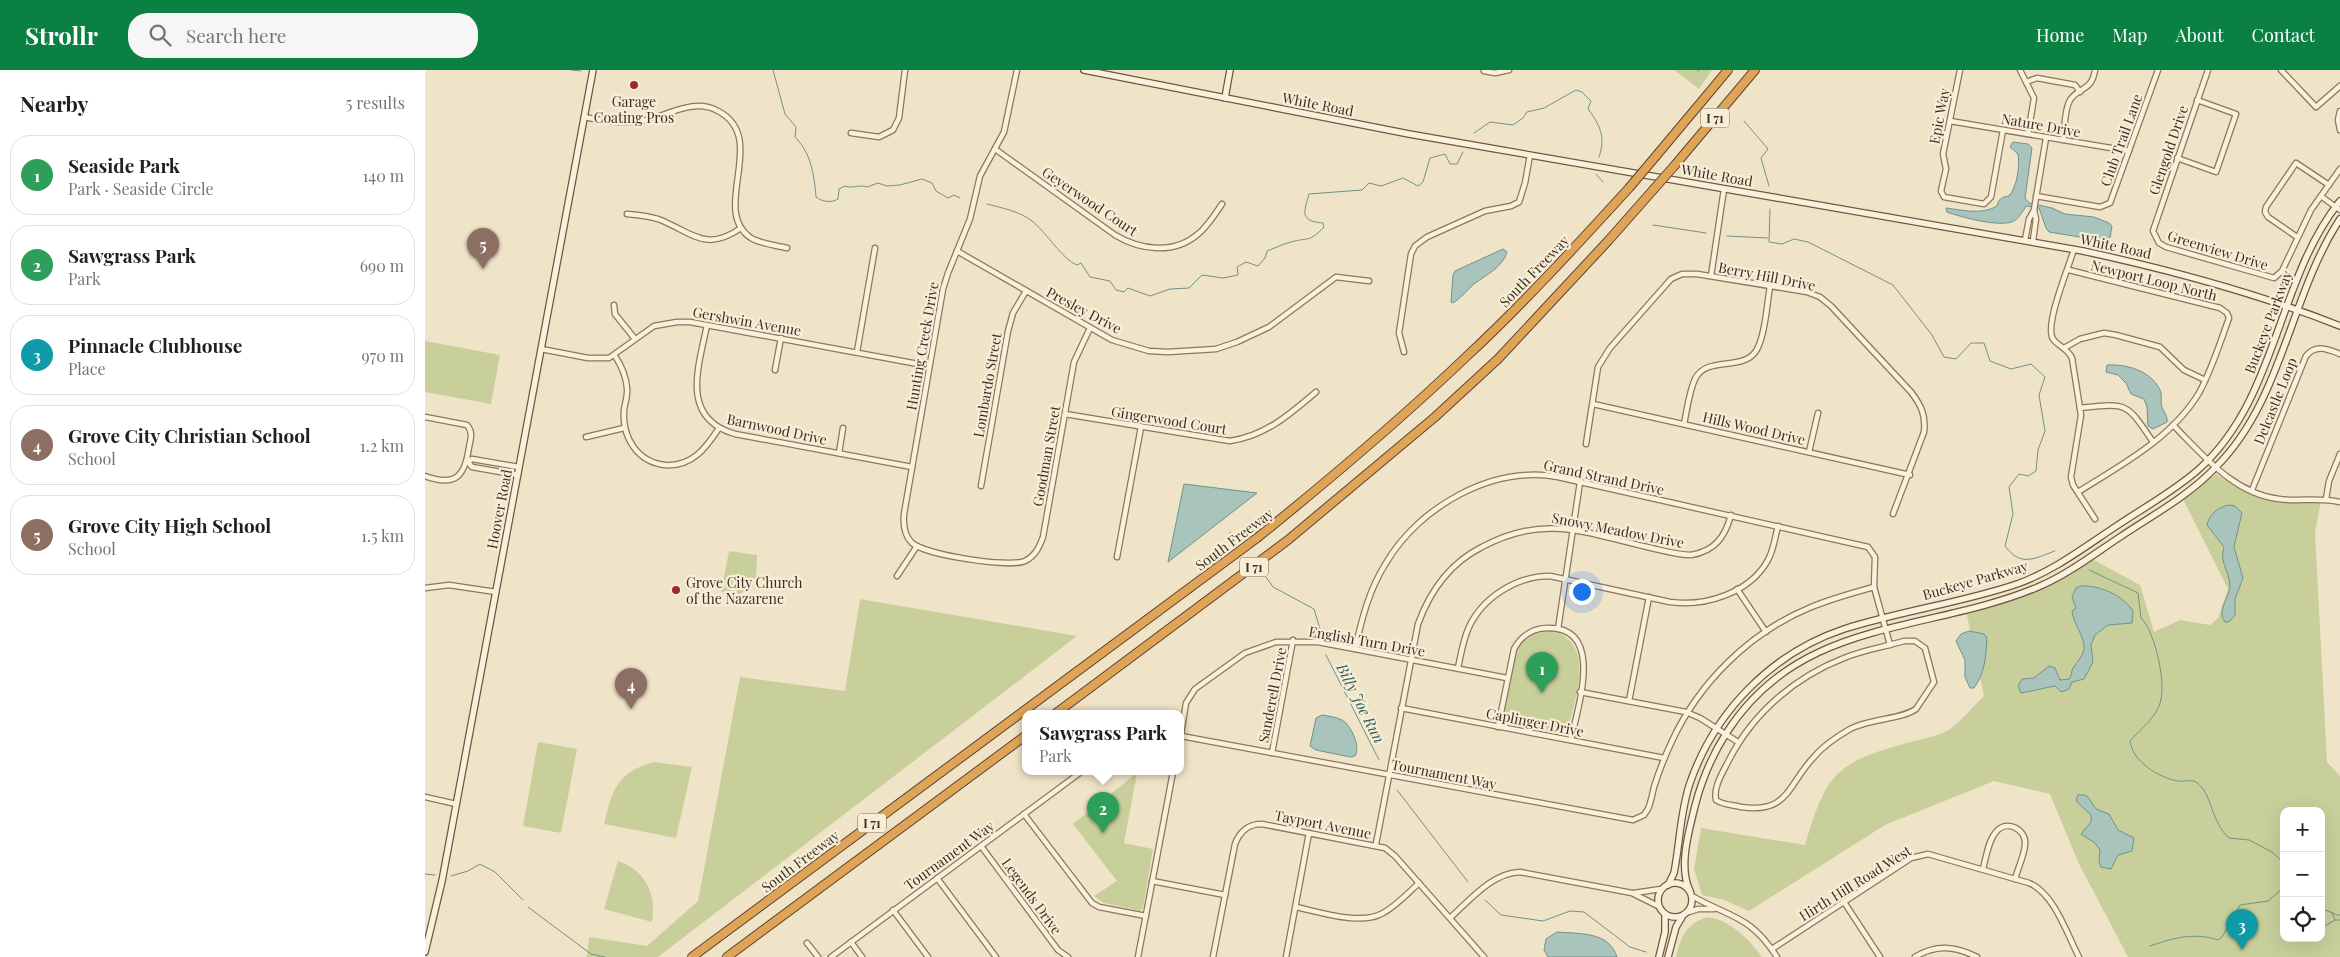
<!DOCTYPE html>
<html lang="en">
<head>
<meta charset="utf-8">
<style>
  body { margin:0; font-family:"Playfair Display",serif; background:#f6f6f6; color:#202124 }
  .controls { position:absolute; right:15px; bottom:15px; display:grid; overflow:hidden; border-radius:10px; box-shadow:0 5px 20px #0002 }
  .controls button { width:45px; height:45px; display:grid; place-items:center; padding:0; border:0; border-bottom:1px solid #e0e0e0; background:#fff; color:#202124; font:25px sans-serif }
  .you { position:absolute; left:1156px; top:521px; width:18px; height:18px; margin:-12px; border:4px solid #fff; border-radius:50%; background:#1a73e8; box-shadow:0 0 0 8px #1a73e833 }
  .badge { display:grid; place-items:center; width:32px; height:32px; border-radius:50%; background:#0b8043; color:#fff; font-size:16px; font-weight:700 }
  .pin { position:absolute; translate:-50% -41px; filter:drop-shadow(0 1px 2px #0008) }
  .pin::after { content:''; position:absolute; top:26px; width:18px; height:15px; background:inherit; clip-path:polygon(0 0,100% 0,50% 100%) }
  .popup { position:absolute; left:597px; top:640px; width:162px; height:65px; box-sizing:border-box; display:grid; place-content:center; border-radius:10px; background:#fff; filter:drop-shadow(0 1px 4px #0005); font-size:16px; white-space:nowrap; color:#757577 }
  .popup b { font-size:19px; color:#202124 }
  .popup::after { content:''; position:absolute; left:50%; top:100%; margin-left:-10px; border:10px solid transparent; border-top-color:#fff }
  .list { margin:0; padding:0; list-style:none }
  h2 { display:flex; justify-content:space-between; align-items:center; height:65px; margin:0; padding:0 20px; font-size:21px }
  h2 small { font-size:16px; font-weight:400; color:#757577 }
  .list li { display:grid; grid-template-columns:32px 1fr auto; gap:15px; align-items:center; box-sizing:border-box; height:80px; margin:0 10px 10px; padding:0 10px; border:1px solid #e0e0e0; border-radius:20px }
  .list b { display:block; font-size:19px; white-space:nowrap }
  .list p { margin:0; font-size:16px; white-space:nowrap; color:#757577 }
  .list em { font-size:16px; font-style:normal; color:#757577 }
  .icon { flex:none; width:28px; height:28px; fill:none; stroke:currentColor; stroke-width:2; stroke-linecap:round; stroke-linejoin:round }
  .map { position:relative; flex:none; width:1915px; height:887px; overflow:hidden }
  header { display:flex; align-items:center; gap:30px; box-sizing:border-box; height:70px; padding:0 25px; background:#0b8043; color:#fff }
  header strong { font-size:24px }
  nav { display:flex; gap:28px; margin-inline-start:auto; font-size:18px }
  .search { width:350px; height:45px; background:#f6f6f6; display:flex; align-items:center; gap:12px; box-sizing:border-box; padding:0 18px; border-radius:20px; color:#757577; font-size:19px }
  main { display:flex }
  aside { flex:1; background:#fff }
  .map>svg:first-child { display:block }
</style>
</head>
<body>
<header>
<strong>Strollr</strong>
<div class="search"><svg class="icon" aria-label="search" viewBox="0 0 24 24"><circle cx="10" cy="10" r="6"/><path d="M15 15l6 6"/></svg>Search here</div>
<nav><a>Home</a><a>Map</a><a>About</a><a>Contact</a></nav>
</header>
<main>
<aside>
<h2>Nearby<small>5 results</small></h2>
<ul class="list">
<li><span class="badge" style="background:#2e9e5b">1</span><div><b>Seaside Park</b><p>Park · Seaside Circle</p></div><em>140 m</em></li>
<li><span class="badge" style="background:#2e9e5b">2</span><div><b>Sawgrass Park</b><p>Park</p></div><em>690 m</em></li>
<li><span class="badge" style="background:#0f9aa8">3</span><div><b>Pinnacle Clubhouse</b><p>Place</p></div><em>970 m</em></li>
<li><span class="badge" style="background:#8d6e63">4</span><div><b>Grove City Christian School</b><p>School</p></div><em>1.2 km</em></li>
<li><span class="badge" style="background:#8d6e63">5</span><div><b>Grove City High School</b><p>School</p></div><em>1.5 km</em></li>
</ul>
</aside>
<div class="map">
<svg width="1915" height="887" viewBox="0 0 1915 887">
  <rect width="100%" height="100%" fill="#f0e4c8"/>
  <g fill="#c9cf9b" fill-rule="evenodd">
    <path d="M1249,0H1287L1274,19Z"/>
    <path d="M0,271L75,285L66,334L0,322Z"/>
    <path d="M1791,404L1809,416L1854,432L1896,431L1890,462L1902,692L1915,706V887H1703L1654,794L1625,724L1569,711L1460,755L1324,841L1299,830L1277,825L1269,799L1276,758L1380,775C1400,710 1406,694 1475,675C1490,670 1506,668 1520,662C1532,657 1549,635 1559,626L1541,541C1591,529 1624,517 1667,489L1715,515L1729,562L1755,550L1785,555L1793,548L1803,519L1758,429ZM1859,741H1896V868H1859Z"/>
    <path d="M304,481L332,485L331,508L315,525L296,522Z"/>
    <path d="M435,529L652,566L233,887H162L164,867L222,876L273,831L315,607L420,621Z"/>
    <path d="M1125,560C1174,573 1149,629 1142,664L1078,652C1082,630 1085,580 1103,567C1110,563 1118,562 1125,560Z"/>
    <path d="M113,672L152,679L136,763L98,756Z"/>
    <path d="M229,692L267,697L251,768L179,754C187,720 192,702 229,692Z"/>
    <path d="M712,703L699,773L728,779L718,838L715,841L679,833L669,826L692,811L648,754Z"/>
    <path d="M193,791C220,800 232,824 227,852L179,839Z"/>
    <path d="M1283,847C1305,850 1324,869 1337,887H1251C1255,868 1262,852 1283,847Z"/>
  </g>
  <g fill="#a9c4bc" stroke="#6f938a">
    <path d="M1588,72L1603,74L1607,78L1600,128L1604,133L1627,138L1640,144L1669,147L1684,153L1687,156L1685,168L1679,171L1624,162L1621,158L1614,138L1601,136C1599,140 1593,149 1589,151C1575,158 1536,147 1522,142L1521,138C1537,140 1557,145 1572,136C1574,129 1576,127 1584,126C1592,117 1595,96 1593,84L1585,77Z"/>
    <path d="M1078,179L1082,182C1078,197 1061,205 1049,214C1042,220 1036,228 1028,233L1026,232L1028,205L1030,201Z"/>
    <path d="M1682,295C1701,294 1724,300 1734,318C1738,324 1735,331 1737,337C1739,343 1743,346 1742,352L1728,359L1723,356L1722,337L1719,329L1706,324L1701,313L1693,305L1681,302Z"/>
    <path d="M759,414L832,423L743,492Z"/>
    <path d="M1804,435L1810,436L1817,443L1809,477L1818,508L1810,529V545L1804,552H1800C1791,540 1805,528 1805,515C1804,501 1794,492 1799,477L1782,455C1785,443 1792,438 1804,435Z"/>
    <path d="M1656,516C1674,515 1698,525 1708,541L1707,553L1683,555L1670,565L1666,575L1668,592L1659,609L1647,612L1644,619L1636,622L1630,616L1596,623L1593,616L1597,609L1609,608L1624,596L1630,598L1635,610L1644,609C1647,605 1646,602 1648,598C1652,592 1657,587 1659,580C1661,568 1648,554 1647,541L1651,538L1647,527L1651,518Z"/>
    <path d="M1544,561L1559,564L1562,568C1561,586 1560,603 1549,618H1545L1540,607V590L1531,571L1536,564Z"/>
    <path d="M897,645C903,646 911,647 917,650C926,655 936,677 930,686L925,687L891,680L885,676L891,648Z"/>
    <path d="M1653,725H1660L1663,727L1671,739L1684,744L1693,760L1709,768L1707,781L1693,785L1686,799L1676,797L1674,792L1675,780L1670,773L1656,764L1666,752V745L1651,731Z"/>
    <path d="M1132,862C1154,864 1184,861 1192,887H1123L1119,880L1121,869Z"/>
  </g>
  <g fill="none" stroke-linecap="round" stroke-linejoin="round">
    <g stroke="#6f938a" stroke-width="1">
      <path d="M146,0L156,1"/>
      <path d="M348,0L360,44L371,57L370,67C386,83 389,104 391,127C397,132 407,133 413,129L414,119L420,116C428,119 434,114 442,117L453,113L462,116L475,115L497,109L507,113L511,121L523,128L529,125L535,128"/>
      <path d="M1272,0L1274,1"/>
      <path d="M1319,51L1343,79L1336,88L1344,116"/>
      <path d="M1049,63L1065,52L1088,55L1098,48L1102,42L1119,38L1151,20L1157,22L1166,31L1163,39C1175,55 1181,67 1174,87"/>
      <path d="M1171,104L1178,112"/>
      <path d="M562,134C577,138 594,141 607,151C621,162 638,190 652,195L656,193L665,207L685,211L691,220L699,222L703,218L725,226L745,219L764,218L777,205L798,208L813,205L812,197L821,192L833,196L840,188L842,181C850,178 858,174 866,172C883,167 884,173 899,157L898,153C874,151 879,142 884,124L937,120L944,113L956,116L978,108L993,116L998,112L1005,88L1020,84L1025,94H1032L1038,82"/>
      <path d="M1345,139L1344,172L1357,174L1369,169L1383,172L1468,215L1507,265L1519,287L1531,289L1546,273H1559L1565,291L1586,299L1606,294L1620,307L1614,325L1620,361L1613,380L1611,401L1603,406L1594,404L1584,417L1588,444L1580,476C1596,497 1608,489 1630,481"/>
      <path d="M1228,155L1281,163"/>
      <path d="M1302,166L1343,168"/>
      <path d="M805,462L809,466"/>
      <path d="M1664,500L1713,523L1716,548C1730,561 1743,617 1734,636C1726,653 1717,657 1705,671C1707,691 1734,708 1753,711C1759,712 1766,709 1771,712C1788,724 1785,751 1804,768L1824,770L1847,782L1859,793"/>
      <path d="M841,507L848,517L889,539L895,559"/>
      <path d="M901,585L954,690"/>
      <path d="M972,720L1043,812"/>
      <path d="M0,804L10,805"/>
      <path d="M26,806L43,801L55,794L70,802L98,830"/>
      <path d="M1060,830L1076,845L1118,851L1145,841L1159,842L1205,877L1221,882"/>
      <path d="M103,837L166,884L180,887"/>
      <path d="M1896,838L1912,845H1915"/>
      <path d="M1907,842L1910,850H1915"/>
      <path d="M1896,858L1910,850"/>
      <path d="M1725,876C1749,868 1768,862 1793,870L1797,867L1815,835L1843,831L1859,817"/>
    </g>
    <g stroke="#8d765c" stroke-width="7">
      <g id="street">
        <path d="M592,0L579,62L555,106L545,149L523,203L518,219L479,444C478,455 479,465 487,473C501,485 584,498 600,491C610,486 614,478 618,467L649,292L665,258"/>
        <path d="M1535,0L1518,84L1521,99L1516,121L1519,127L1559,134L1566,127L1578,60"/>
        <path d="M1595,0L1609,28L1603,64"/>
        <path d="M1783,0L1728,161L1734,173L1741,177L1849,208L1857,201L1886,140L1915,99"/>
        <path d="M1856,0L1891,37L1915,16"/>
        <path d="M1059,1L1070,3L1084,0"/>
        <path d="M1601,12L1612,8L1650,15L1655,22"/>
        <path d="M1915,41L1913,50L1915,60"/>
        <path d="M159,47C178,51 197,54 216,51C242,47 267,27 293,41C345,68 284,140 326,168C336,174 350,175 362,178"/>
        <path d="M1525,51L1704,81"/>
        <path d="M426,63L454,67L468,60L474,48L480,0"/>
        <path d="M1638,70C1640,59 1639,40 1645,30C1655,16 1667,21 1670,0"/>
        <path d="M570,79L690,165C715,180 749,185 773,164C783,156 790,144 797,134"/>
        <path d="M1752,88L1791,102L1811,44L1772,30"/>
        <path d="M1611,126L1675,137L1685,133L1733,0"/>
        <path d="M1897,127L1915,140"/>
        <path d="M202,144C213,145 224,146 233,149C267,162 280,183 316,158"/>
        <path d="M1872,167L1843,147L1840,142L1841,137L1871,93L1904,115"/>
        <path d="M1600,170L1604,149L1609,140L1621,68"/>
        <path d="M1608,171L1611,149L1609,140"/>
        <path d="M1649,179C1644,197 1619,255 1628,269C1633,276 1643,279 1647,288L1656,345L1646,407L1648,415L1670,449"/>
        <path d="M532,181L687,270L724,281L743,282L791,279L812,272L844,257L911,207L944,211"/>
        <path d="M1644,200L1795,238L1802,243L1804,248C1795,273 1787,299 1774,323C1747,368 1696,395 1653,422"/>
        <path d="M1286,206L1299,119"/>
        <path d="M189,235L190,244L210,269"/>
        <path d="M282,255C274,296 254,348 310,364L487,397"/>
        <path d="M1639,278L1655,269L1679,263L1691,265L1735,277L1759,300L1780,310"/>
        <path d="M116,279L163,288H184L229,256L252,252H265L504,296"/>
        <path d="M432,282L450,178"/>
        <path d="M979,282L974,263L986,184L990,176L1002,167L1060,141L1086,136L1094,132L1100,113L1105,85"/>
        <path d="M190,286C196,295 201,306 202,318C203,325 200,333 199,340C197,367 212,392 240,395C267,397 281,378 294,358"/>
        <path d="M350,300L356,268"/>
        <path d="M1168,334L1485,405"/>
        <path d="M1655,338C1703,333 1701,332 1728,372"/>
        <path d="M640,344L805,371C840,366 864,345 891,322"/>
        <path d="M0,347L42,355C48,362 46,368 44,377C40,407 30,417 0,406"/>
        <path d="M1259,354C1262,340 1264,322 1270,309C1282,285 1317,302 1331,281C1340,267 1342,234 1345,216"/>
        <path d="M1748,355C1778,385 1809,424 1854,429C1874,432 1894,427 1915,432"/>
        <path d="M161,367L199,358"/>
        <path d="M1161,374L1173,297L1185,278L1246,209L1257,204H1272L1382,222L1395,227L1406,236L1486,322C1496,335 1501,345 1499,362L1468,444"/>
        <path d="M1384,382L1393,343"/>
        <path d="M414,383L418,358"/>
        <path d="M93,405L47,397L43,392L47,389L94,397"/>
        <path d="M556,416L583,261L588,243L601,221"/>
        <path d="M1827,420L1881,286C1891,274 1902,279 1915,284"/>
        <path d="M1901,429L1904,411L1915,384"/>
        <path d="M692,487L716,357"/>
        <path d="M472,506L492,476"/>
        <path d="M0,518L24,515L71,522"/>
        <path d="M1312,519L1341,562"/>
        <path d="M1133,559L1155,412"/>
        <path d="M1479,571H1490L1500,578L1509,612L1491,639C1475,650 1446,648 1425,659C1413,666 1398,676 1389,687C1362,715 1364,744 1316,737C1308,735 1298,735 1291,730C1288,717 1298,702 1304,690C1328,643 1370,607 1419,588C1438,580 1459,577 1479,571Z"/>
        <path d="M930,579C937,548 944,520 961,493C994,437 1067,395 1133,407L1443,477L1450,487L1449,517L1465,575"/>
        <path d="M1033,598C1036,584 1038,570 1044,557C1058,527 1092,506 1125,506L1245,532C1280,537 1325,523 1343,490C1349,479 1350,467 1353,456"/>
        <path d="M1155,622L1261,642L1275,648L1313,672"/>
        <path d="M1204,631L1224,527"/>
        <path d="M976,638L1239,688"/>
        <path d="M1073,657L1089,579C1096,566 1108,558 1123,558C1181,557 1152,639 1146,670"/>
        <path d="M756,664L761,633L770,619L820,583L851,572H893L1082,608"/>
        <path d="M756,666L1208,750L1219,745L1223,739C1226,732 1227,725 1229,717C1234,701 1240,686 1247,671C1274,613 1324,563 1384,538C1405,529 1427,523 1449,517"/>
        <path d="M847,683L868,570"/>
        <path d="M0,727L31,734"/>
        <path d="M599,744L667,833L674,837L721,846"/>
        <path d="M951,774L993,554C1005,521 1025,493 1057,477C1119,444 1158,462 1222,477C1236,480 1252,485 1266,485C1290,481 1300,467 1306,445"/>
        <path d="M556,776L633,880L643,887"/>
        <path d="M1558,799C1561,788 1563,771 1571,762C1581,749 1602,759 1600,775C1599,786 1593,798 1590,809"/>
        <path d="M512,808L571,887"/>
        <path d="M727,811L800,825"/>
        <path d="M1209,823L1236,819"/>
        <path d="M1267,826C1306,848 1325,845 1352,887"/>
        <path d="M1419,832L1455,887"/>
        <path d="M871,837C895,842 936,856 958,843C971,836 983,823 994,813"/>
        <path d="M468,840L503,887"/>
        <path d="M1264,842L1273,839H1289"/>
        <path d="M1025,848C1045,830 1067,803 1095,802L1207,823L1233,836"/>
        <path d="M426,872L437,887"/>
        <path d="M382,873L393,887"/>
        <path d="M1347,879L1486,788L1503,784L1604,813C1629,823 1642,864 1654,887"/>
        <path d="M406,887L656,702"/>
        <path d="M713,887L748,702"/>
        <path d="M788,887L810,774C815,761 823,754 837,754L960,778L970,786L1059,887"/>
        <path d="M861,887L884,763"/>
        <path d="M1490,887C1511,874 1530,876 1552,887"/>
      </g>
    </g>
    <g stroke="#6f573f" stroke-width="8">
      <g id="secondary">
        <path d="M659,0L984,64L1658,181C1746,200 1832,223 1915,256"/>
        <path d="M800,28L805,0"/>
        <circle cx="1250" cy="830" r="17"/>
        <path d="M1243,815L1249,803C1255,773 1255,742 1265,713C1290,641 1347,583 1419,559C1475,541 1536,533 1592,514C1629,501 1661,476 1693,455C1720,437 1749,421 1773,400C1853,329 1851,211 1915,131"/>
        <path d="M1265,821C1253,797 1264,761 1270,736C1277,709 1287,685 1302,662C1376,547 1501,564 1613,517C1642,505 1669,484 1695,467C1728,445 1763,426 1790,398C1858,331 1864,227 1915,149"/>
        <path d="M0,882L17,811L168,0"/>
        <path d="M1234,887L1240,862V845"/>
        <path d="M1243,887L1251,857L1257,847"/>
      </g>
    </g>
    <g stroke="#5b4430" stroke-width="10">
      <g id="highway">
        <path d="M1231,86L1303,0"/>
        <path d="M1250,95L1330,0"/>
        <path d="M630,644L863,470L1010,347L1073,289L1183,171L1228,120"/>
        <path d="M267,887L832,468C904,410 974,351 1041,287C1098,234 1151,176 1204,118"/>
        <path d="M302,887L600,666"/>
      </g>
    </g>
    <use href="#street" stroke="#faf1dc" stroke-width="4.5"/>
    <use href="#secondary" stroke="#faf1dc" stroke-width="5.5"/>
    <use href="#highway" stroke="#e0a458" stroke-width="8"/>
    <g stroke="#5b4430" stroke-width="10" stroke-linecap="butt">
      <g id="highway-bridge">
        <path d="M1204,118L1231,86"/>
        <path d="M1228,120L1250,95"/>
      </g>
    </g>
    <use href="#highway-bridge" stroke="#e0a458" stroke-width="8"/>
  </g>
  <g fill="#9e2a2b" stroke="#f7eed8" stroke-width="2">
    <circle cx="209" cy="15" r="5"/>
    <circle cx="251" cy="520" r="5"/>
  </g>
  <g text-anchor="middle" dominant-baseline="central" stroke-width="4.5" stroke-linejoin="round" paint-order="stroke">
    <g fill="#f7eed8" stroke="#756857" stroke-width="1">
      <rect x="1276" y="38.5" width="28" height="19" rx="4"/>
      <rect x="815" y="487.5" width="28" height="19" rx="4"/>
      <rect x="433" y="743.5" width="28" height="19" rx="4"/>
    </g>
    <g font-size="12" font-weight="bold" fill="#3d2e20">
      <text x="1290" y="48">I 71</text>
      <text x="829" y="497">I 71</text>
      <text x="447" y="753">I 71</text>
    </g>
    <g font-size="14" fill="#3d2e20" stroke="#f7eed8">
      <text x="209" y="31">Garage<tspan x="209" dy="16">Coating Pros</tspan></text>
      <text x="261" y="512" text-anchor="start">Grove City Church<tspan x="261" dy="16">of the Nazarene</tspan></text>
    </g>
    <g font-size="14" fill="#3d2e20" stroke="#f7eed8">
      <text transform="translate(893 34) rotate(11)">White Road</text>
      <text transform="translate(1514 46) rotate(-79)">Epic Way</text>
      <text transform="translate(1616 55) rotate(10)">Nature Drive</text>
      <text transform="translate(1696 70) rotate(-70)">Club Trail Lane</text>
      <text transform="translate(1743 80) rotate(-71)">Glengold Drive</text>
      <text transform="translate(1292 105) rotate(10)">White Road</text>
      <text transform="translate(665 131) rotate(34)">Geyerwood Court</text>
      <text transform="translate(1691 176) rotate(12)">White Road</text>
      <text transform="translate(1793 180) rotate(17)">Greenview Drive</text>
      <text transform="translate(1109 201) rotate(-46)">South Freeway</text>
      <text transform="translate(1342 206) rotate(11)">Berry Hill Drive</text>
      <text transform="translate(1729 210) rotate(14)">Newport Loop North</text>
      <text transform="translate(659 240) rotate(28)">Presley Drive</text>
      <text transform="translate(322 251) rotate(10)">Gershwin Avenue</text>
      <text transform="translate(1843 252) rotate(-69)">Buckeye Parkway</text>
      <text transform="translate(497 276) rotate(-80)">Hunting Creek Drive</text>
      <text transform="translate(562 315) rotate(-80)">Lombardo Street</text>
      <text transform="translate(1850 331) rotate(-68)">Delcastle Loop</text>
      <text transform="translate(744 350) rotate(9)">Gingerwood Court</text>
      <text transform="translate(1329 358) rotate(13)">Hills Wood Drive</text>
      <text transform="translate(352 359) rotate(12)">Barnwood Drive</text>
      <text transform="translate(621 386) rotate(-80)">Goodman Street</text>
      <text transform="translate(1179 407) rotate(12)">Grand Strand Drive</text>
      <text transform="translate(74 439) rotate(-79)">Hoover Road</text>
      <text transform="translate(1193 460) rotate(11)">Snowy Meadow Drive</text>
      <text transform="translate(809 469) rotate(-37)">South Freeway</text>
      <text transform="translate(1550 510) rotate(-16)">Buckeye Parkway</text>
      <text transform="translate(942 571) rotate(10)">English Turn Drive</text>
      <text transform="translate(847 625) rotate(-79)">Sanderell Drive</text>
      <text transform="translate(1110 652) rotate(11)">Caplinger Drive</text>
      <text transform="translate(1019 704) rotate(11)">Tournament Way</text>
      <text transform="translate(898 754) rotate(11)">Tayport Avenue</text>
      <text transform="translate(524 785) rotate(-36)">Tournament Way</text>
      <text transform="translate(375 791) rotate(-37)">South Freeway</text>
      <text transform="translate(1430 813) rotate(-32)">Hirth Hill Road West</text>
      <text transform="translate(607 826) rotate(54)">Legends Drive</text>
    </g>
    <g font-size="15" font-style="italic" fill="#2f5d5a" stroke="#f7eed8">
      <text transform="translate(936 633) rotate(63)">Billy Joe Run</text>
    </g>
  </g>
</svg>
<div class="controls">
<button>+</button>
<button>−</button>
<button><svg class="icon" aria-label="locate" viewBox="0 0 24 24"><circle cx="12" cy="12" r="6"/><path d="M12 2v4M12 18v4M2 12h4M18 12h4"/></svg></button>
</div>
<div class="you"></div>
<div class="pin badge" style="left:1117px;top:623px;background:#2e9e5b">1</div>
<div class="pin badge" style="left:678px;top:763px;background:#2e9e5b">2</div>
<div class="popup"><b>Sawgrass Park</b>Park</div>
<div class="pin badge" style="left:1817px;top:880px;background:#0f9aa8">3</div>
<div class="pin badge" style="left:206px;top:639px;background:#8d6e63">4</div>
<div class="pin badge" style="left:58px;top:199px;background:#8d6e63">5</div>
</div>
</main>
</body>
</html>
